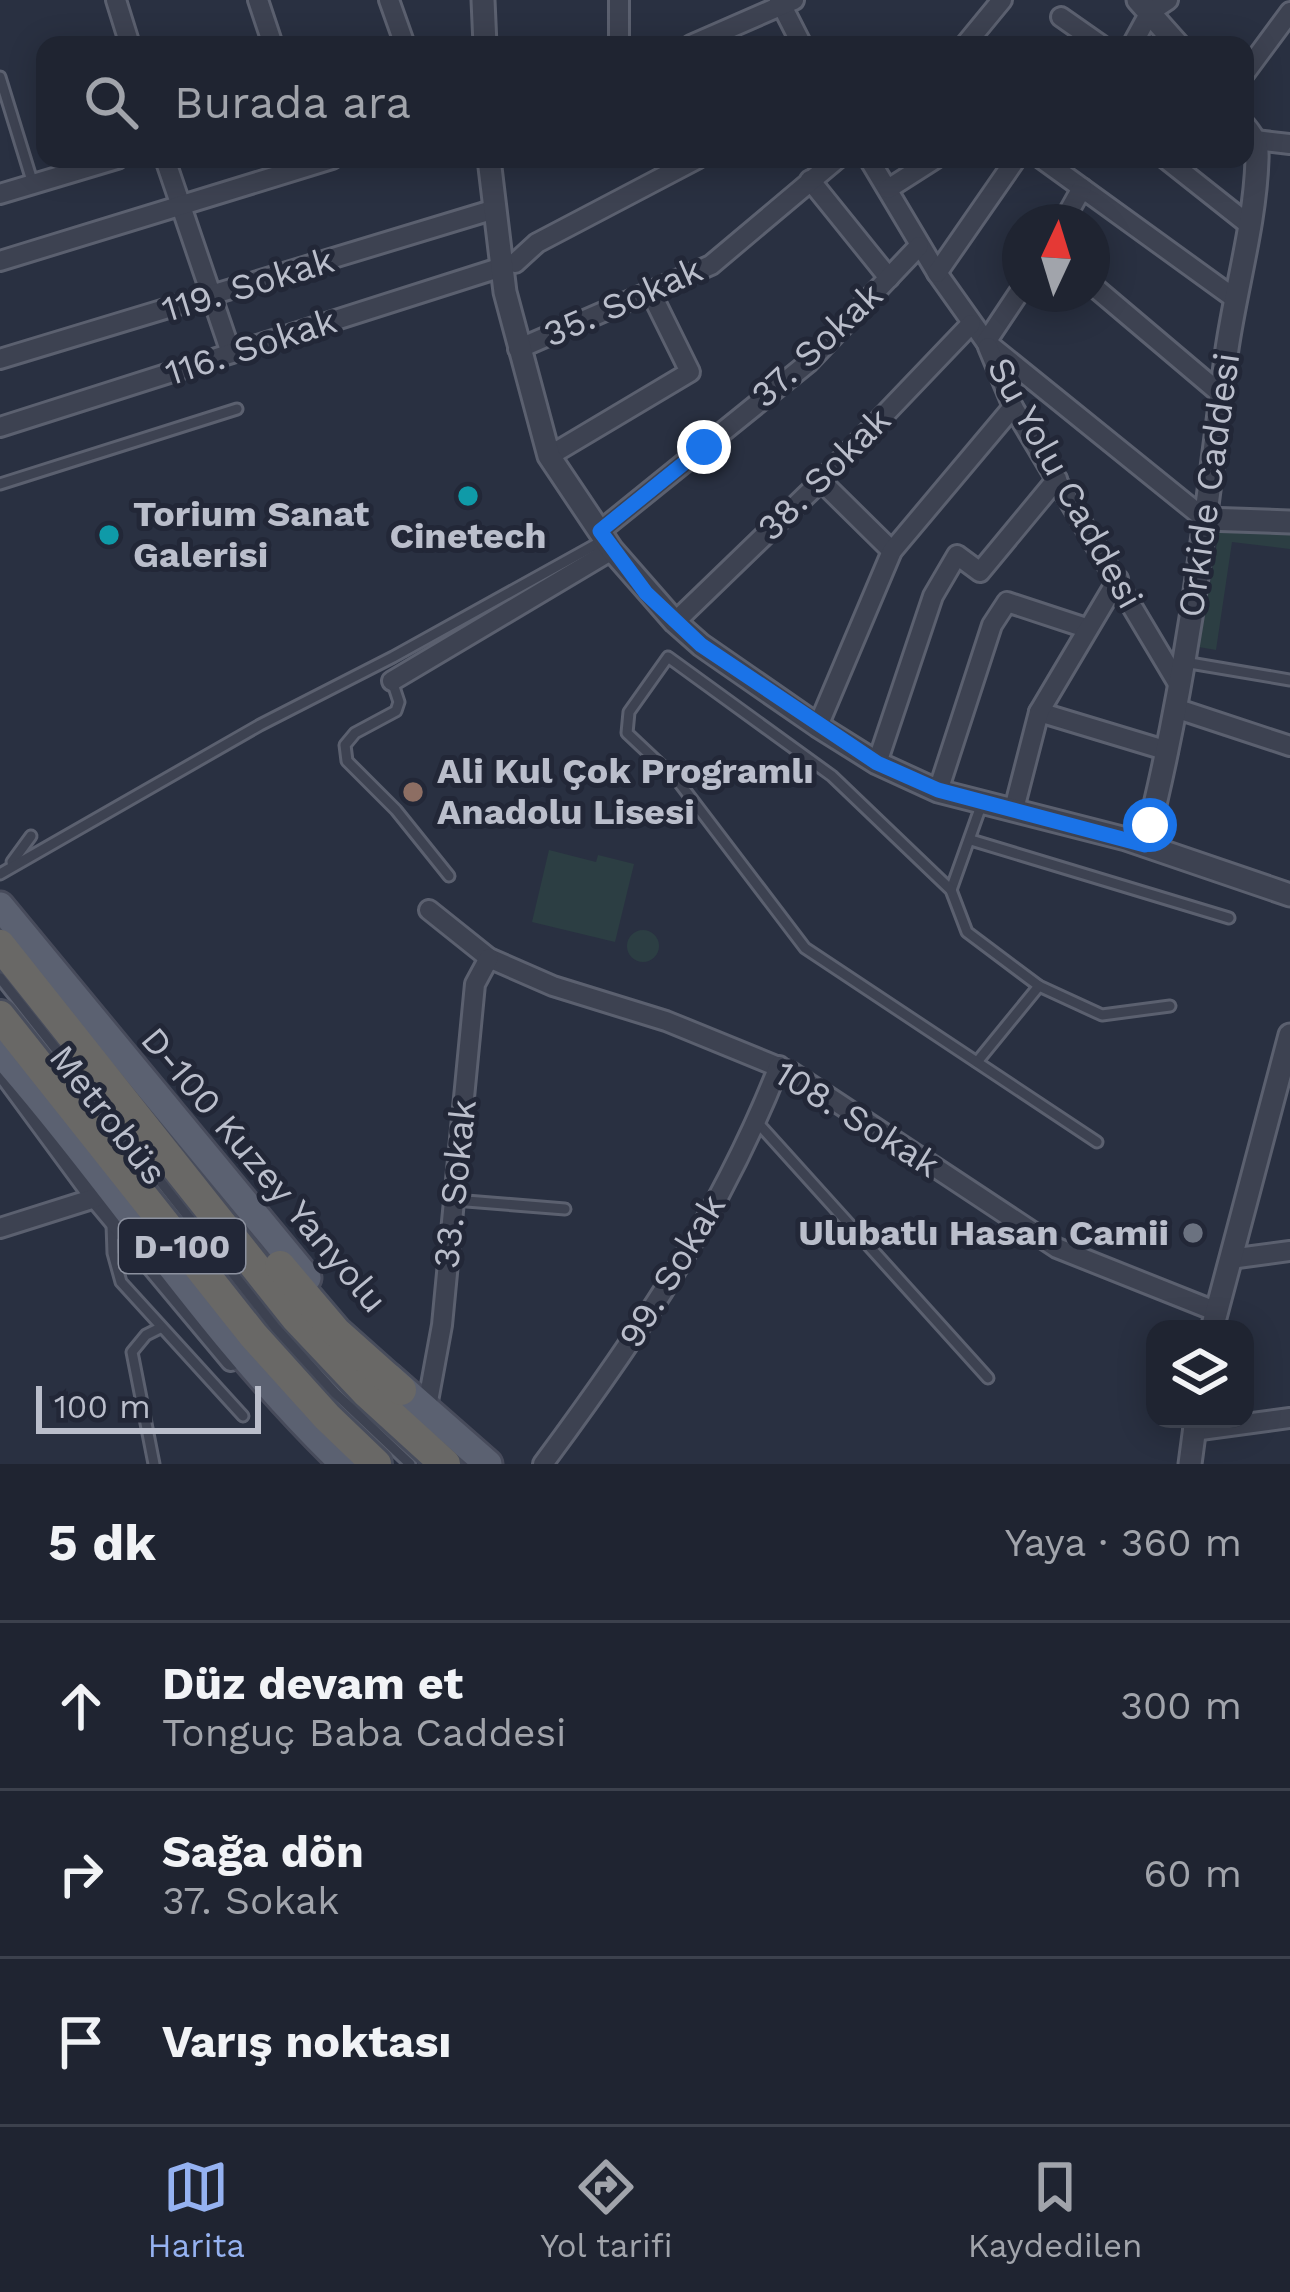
<!DOCTYPE html>
<html lang="tr">
<head>
<meta charset="utf-8">
<style>
  body { margin:0; font-family:"Work Sans",sans-serif; background:#272c39; color:#f1f3f6 }
  .controls { position:absolute; right:36px; bottom:36px; display:grid; overflow:hidden; border-radius:24px; box-shadow:0 6px 30px #0003 }
  .controls button { width:108px; height:108px; display:grid; place-items:center; padding:0; border:0; border-bottom:3px solid #3c414d; background:#1f2431; color:#f1f3f6; font:60px sans-serif }
  .compass { position:absolute; left:1002px; top:204px; width:108px; height:108px; border-radius:50%; background:#1f2431; box-shadow:0 6px 30px #0003; rotate:4deg }
  .scale { position:absolute; left:36px; bottom:30px; width:225px; box-sizing:border-box; padding-left:12px; border:6px solid #babecb; border-top:0; font-size:33px; line-height:42px; white-space:nowrap; color:#babecb; -webkit-text-stroke:9px #222737; paint-order:stroke }
  .stop { position:absolute; width:36px; height:36px; margin:-27px; border:9px solid #1a73e8; border-radius:50%; background:#fff }
  .stop.end { background:#1a73e8; border-color:#fff; box-shadow:0 3px 12px #0008 }
  .list { margin:0; padding:0; list-style:none }
  h2 { display:flex; justify-content:space-between; align-items:center; height:156px; margin:0; padding:0 48px; font-size:51px }
  h2 small { font-size:39px; font-weight:400; color:#a1a4ab }
  .list li { display:grid; grid-template-columns:78px 1fr auto; gap:36px; align-items:center; box-sizing:border-box; height:168px; padding:0 48px; border-top:3px solid #3c414d }
  .list b { display:block; font-size:45px; white-space:nowrap }
  .list p { margin:0; font-size:39px; white-space:nowrap; color:#a1a4ab }
  .list em { font-size:39px; font-style:normal; color:#a1a4ab }
  .icon { flex:none; width:66px; height:66px; fill:none; stroke:currentColor; stroke-width:2; stroke-linecap:round; stroke-linejoin:round }
  .map { position:relative; flex:none; width:1290px; height:1464px; overflow:hidden }
  .search { position:absolute; background:#1f2431; box-shadow:0 6px 30px #0003; left:36px; right:36px; top:36px; height:132px; display:flex; align-items:center; gap:30px; box-sizing:border-box; padding:0 42px; border-radius:24px; color:#a1a4ab; font-size:45px }
  .sheet { height:660px; background:#1f2431 }
  nav { display:flex; justify-content:space-around; align-items:center; box-sizing:border-box; height:168px; border-top:3px solid #3c414d; background:#1f2431; font-size:33px; color:#a1a4ab }
  nav a { display:grid; justify-items:center; gap:6px }
  nav .on { color:#95b2f1 }
  .map>svg:first-child { display:block }
</style>
</head>
<body>
<div class="map">
<svg width="1290" height="1464" viewBox="0 0 1290 1464">
  <rect width="100%" height="100%" fill="#293041"/>
  <g fill="#2c3e43">
    <path d="M1220,525L1290,533V549L1232,542L1216,650L1199,647Z"/>
    <path d="M549,850L596,862L598,855L634,864L615,942L532,922Z"/>
    <circle cx="643" cy="946" r="16"/>
  </g>
  <g fill="none" stroke-linecap="round" stroke-linejoin="round">
    <g stroke="#5b606f" stroke-width="15">
      <g id="service">
        <path d="M0,77L33,184"/>
        <path d="M0,484L237,409"/>
        <path d="M1184,662L1290,680"/>
        <path d="M392,681L399,702L396,711L355,733L345,745L347,761L396,810L449,876"/>
        <path d="M971,840L1229,918"/>
        <path d="M12,862L31,836"/>
        <path d="M0,874L260,725L393,657L604,540"/>
        <path d="M951,890L982,803"/>
        <path d="M0,978L275,1327L335,1393L410,1464"/>
        <path d="M977,1062L1039,986"/>
        <path d="M757,1122L988,1378"/>
        <path d="M1097,1142L805,948L678,781L627,733L629,712L668,657L832,776L951,890L967,932L1039,986L1102,1015L1170,1006"/>
        <path d="M454,1200L565,1209"/>
        <path d="M112,1224L113,1253L121,1282L243,1416"/>
        <path d="M154,1464L132,1352L146,1335L160,1328"/>
      </g>
    </g>
    <g stroke="#5b606f" stroke-width="24">
      <g id="minor">
        <path d="M116,0L130,45"/>
        <path d="M258,0L273,45"/>
        <path d="M389,0L405,45"/>
        <path d="M619,0V45"/>
        <path d="M779,0L802,45"/>
        <path d="M1061,17L1101,45"/>
        <path d="M691,45L794,0"/>
        <path d="M965,45L1002,0"/>
        <path d="M1132,45L1150,12L1168,0"/>
        <path d="M1245,73L1290,12"/>
        <path d="M1255,140L1290,144"/>
        <path d="M165,159L231,353"/>
        <path d="M869,159L937,273L986,342L1205,519"/>
        <path d="M1042,159L1234,298"/>
        <path d="M1166,159L1248,224"/>
        <path d="M810,180L889,278"/>
        <path d="M888,189L935,159"/>
        <path d="M0,194L117,159"/>
        <path d="M1063,222L1082,188"/>
        <path d="M0,261L332,159"/>
        <path d="M515,263L537,243L697,159"/>
        <path d="M937,273L1016,159"/>
        <path d="M1092,285L1222,395"/>
        <path d="M986,342L1020,291"/>
        <path d="M988,347L1013,407L1180,687"/>
        <path d="M518,349L711,265L837,159"/>
        <path d="M0,359L495,209"/>
        <path d="M0,427L502,267"/>
        <path d="M549,456L690,372L650,291"/>
        <path d="M821,481L892,551"/>
        <path d="M600,531L808,363L919,246"/>
        <path d="M675,622L821,481L971,324"/>
        <path d="M392,681L612,550"/>
        <path d="M1175,708L1290,746"/>
        <path d="M1039,712L1168,751"/>
        <path d="M818,726L892,551L1013,407"/>
        <path d="M877,763L933,596L957,555L980,572L1057,479"/>
        <path d="M938,791L992,625L1007,602L1086,628"/>
        <path d="M1014,809L1039,712L1118,579"/>
        <path d="M429,910L489,958L553,986L666,1021L791,1072L1057,1248L1215,1311"/>
        <path d="M6,1077L95,1198L231,1361"/>
        <path d="M0,1228L95,1198"/>
        <path d="M1230,1259L1290,1251"/>
        <path d="M426,1412L442,1325L475,984L489,958"/>
        <path d="M1193,1431L1290,1418"/>
        <path d="M543,1464C637,1337 721,1214 779,1066"/>
      </g>
    </g>
    <g stroke="#5b606f" stroke-width="27">
      <g id="tertiary">
        <path d="M483,0L485,45"/>
        <path d="M1138,0L1178,45"/>
        <path d="M489,159L505,292L549,456L612,550L675,622L701,645L818,726L877,763L938,791L1126,839L1290,895"/>
        <path d="M1205,519L1290,522"/>
        <path d="M1145,845C1187,683 1206,516 1227,349C1236,287 1255,223 1257,160C1258,145 1254,138 1245,127"/>
        <path d="M1212,1329L1290,1035"/>
        <path d="M1190,1464L1196,1419"/>
      </g>
    </g>
    <g stroke="#474b5b" stroke-width="33">
      <g id="primary">
        <path d="M0,906L307,1278"/>
        <path d="M0,1052C118,1187 214,1339 344,1464"/>
        <path d="M389,1377L488,1464"/>
      </g>
    </g>
    <g stroke="#484d5c" stroke-width="36">
      <g id="trunk">
        <path d="M0,945L296,1318L367,1393L445,1464"/>
        <path d="M0,1016L253,1335L327,1417L376,1464"/>
        <path d="M280,1266L336,1332L401,1390"/>
      </g>
    </g>
    <use href="#service" stroke="#3d4251" stroke-width="9"/>
    <use href="#minor" stroke="#3d4251" stroke-width="18"/>
    <use href="#tertiary" stroke="#3d4251" stroke-width="21"/>
    <use href="#primary" stroke="#5b6171" stroke-width="27"/>
    <use href="#trunk" stroke="#696866" stroke-width="30"/>
  </g>
  <g fill="none" stroke-linecap="round" stroke-linejoin="round">
    <path stroke="#1a73e8" stroke-width="15" d="M704,447L600,531L646,593L701,645L877,763L938,790L1145,845L1150,825"/>
  </g>
  <g fill="#0f9aa8" stroke="#222737" stroke-width="4.5">
    <circle cx="468" cy="496" r="12"/>
    <circle cx="109" cy="535" r="12"/>
  </g>
  <circle fill="#8d6e63" stroke="#222737" stroke-width="4.5" cx="413" cy="792" r="12"/>
  <circle fill="#6b7280" stroke="#222737" stroke-width="4.5" cx="1193" cy="1233" r="12"/>
  <g text-anchor="middle" dominant-baseline="central" stroke-width="10" stroke-linejoin="round" paint-order="stroke">
    <rect fill="#222737" stroke="#8c919f" stroke-width="3" x="119" y="1219" width="126" height="54" rx="9"/>
    <g font-size="33" font-weight="bold" fill="#babecb">
      <text x="182" y="1246">D-100</text>
    </g>
    <g font-size="36" fill="#babecb" stroke="#222737">
      <text transform="translate(248 285) rotate(-17)">119. Sokak</text>
      <text transform="translate(623 302) rotate(-24)">35. Sokak</text>
      <text transform="translate(817 345) rotate(-43)">37. Sokak</text>
      <text transform="translate(251 347) rotate(-18)">116. Sokak</text>
      <text transform="translate(824 474) rotate(-45)">38. Sokak</text>
      <text transform="translate(1065 483) rotate(61)">Su Yolu Caddesi</text>
      <text transform="translate(1209 485) rotate(-82)">Orkide Caddesi</text>
      <text transform="translate(108 1115) rotate(52)">Metrobüs</text>
      <text transform="translate(857 1119) rotate(32)">108. Sokak</text>
      <text transform="translate(264 1170) rotate(50)">D-100 Kuzey Yanyolu</text>
      <text transform="translate(455 1184) rotate(-84)">33. Sokak</text>
      <text transform="translate(672 1271) rotate(-59)">99. Sokak</text>
    </g>
    <g font-size="36" font-weight="bold" fill="#babecb" stroke="#222737" text-anchor="start">
      <text x="133" y="514">Torium Sanat<tspan x="133" dy="41">Galerisi</tspan></text>
      <text x="468" y="536" text-anchor="middle">Cinetech</text>
      <text x="437" y="771">Ali Kul Çok Programlı<tspan x="437" dy="41">Anadolu Lisesi</tspan></text>
      <text x="1169" y="1233" text-anchor="end">Ulubatlı Hasan Camii</text>
    </g>
  </g>
</svg>
<div class="controls">
<button><svg class="icon" aria-label="layers" viewBox="0 0 24 24"><path d="M12 4l9 5-9 5-9-5zM3 14l9 5 9-5"/></svg></button>
</div>
<svg class="compass" viewBox="-18 -18 36 36"><path d="M0-13l5 13h-10z" fill="#e53935"/><path d="M0 13l5-13h-10z" fill="#a1a4ab"/></svg>
<div class="scale">100 m</div>
<div class="stop" style="left:1150px;top:825px"></div>
<div class="stop end" style="left:704px;top:447px"></div>
<div class="search"><svg class="icon" aria-label="search" viewBox="0 0 24 24"><circle cx="10" cy="10" r="6"/><path d="M15 15l6 6"/></svg>Burada ara</div>
</div>
<section class="sheet">
<h2>5 dk<small>Yaya · 360 m</small></h2>
<ul class="list">
<li><svg class="icon" aria-label="ahead" viewBox="0 0 24 24"><path d="M12 20V5M6 11l6-6 6 6"/></svg><div><b>Düz devam et</b><p>Tonguç Baba Caddesi</p></div><em>300 m</em></li>
<li><svg class="icon" aria-label="right" viewBox="0 0 24 24"><path d="M7 20v-9h11M14 6l5 5-5 5"/></svg><div><b>Sağa dön</b><p>37. Sokak</p></div><em>60 m</em></li>
<li><svg class="icon" aria-label="arrive" viewBox="0 0 24 24"><path d="M6 21V4h12l-3 4 3 4H6"/></svg><div><b>Varış noktası</b></div></li>
</ul>
</section>
<nav>
<a class="on"><svg class="icon" aria-label="map" viewBox="0 0 24 24"><path d="M3 6l6-2 6 2 6-2v14l-6 2-6-2-6 2zM9 4v14M15 6v14"/></svg>Harita</a>
<a><svg class="icon" aria-label="directions" viewBox="0 0 24 24"><path d="M12 3l9 9-9 9-9-9zM9 14v-3h6M13 9l2 2-2 2"/></svg>Yol tarifi</a>
<a><svg class="icon" aria-label="saved" viewBox="0 0 24 24"><path d="M7 4h10v16l-5-4-5 4z"/></svg>Kaydedilen</a>
</nav>
</body>
</html>
